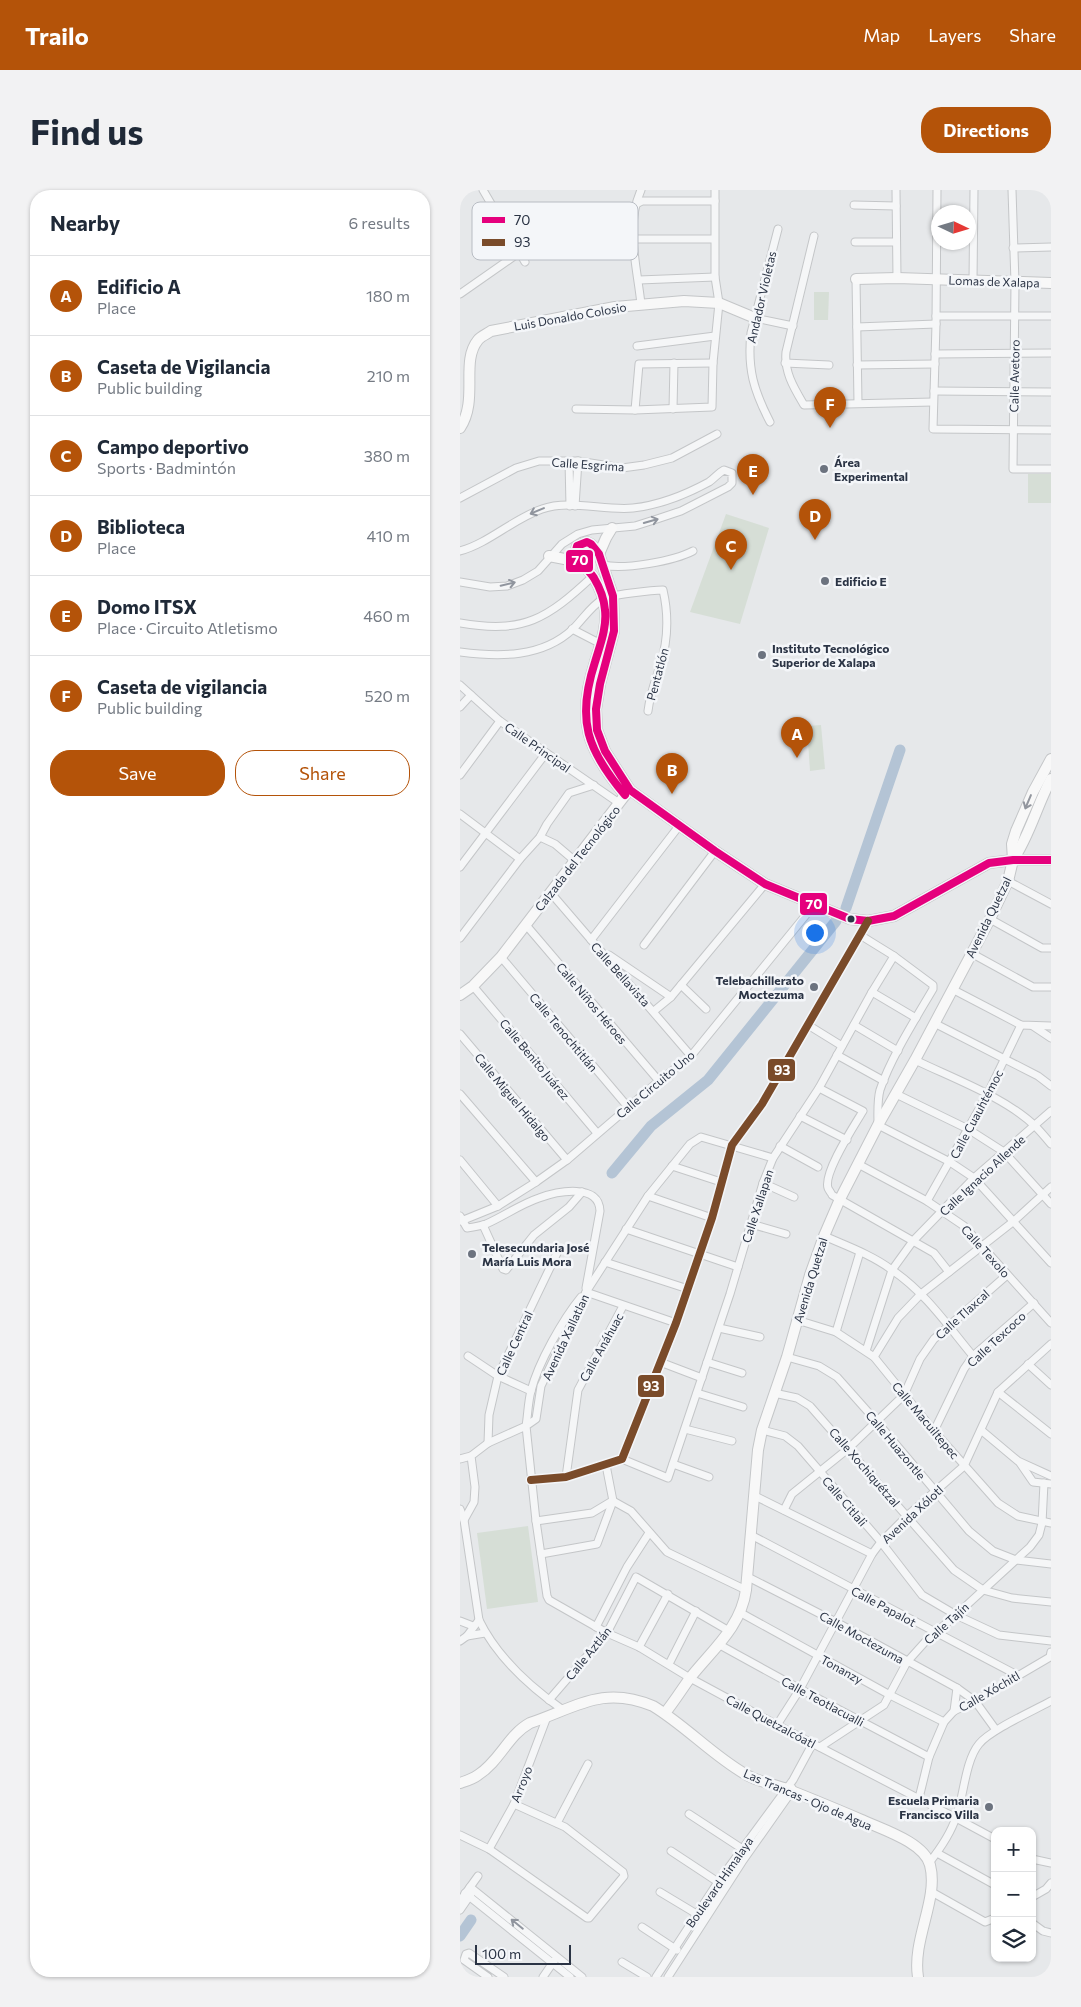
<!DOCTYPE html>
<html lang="en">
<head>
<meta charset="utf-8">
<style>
  body { margin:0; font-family:Commissioner,sans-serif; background:#f2f2f3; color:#1f2937 }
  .controls { position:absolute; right:15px; bottom:15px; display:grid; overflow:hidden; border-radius:10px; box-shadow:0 1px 4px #0004 }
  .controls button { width:45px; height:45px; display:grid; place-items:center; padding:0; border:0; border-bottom:1px solid #e0e1e3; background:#fff; color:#1f2937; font:25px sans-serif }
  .compass { position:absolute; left:471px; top:15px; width:45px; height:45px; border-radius:50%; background:#fff; box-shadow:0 1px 4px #0004; rotate:94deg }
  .scale { position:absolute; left:15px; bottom:12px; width:96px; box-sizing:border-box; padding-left:5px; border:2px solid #2b3445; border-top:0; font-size:14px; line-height:18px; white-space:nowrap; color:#2b3445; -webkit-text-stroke:4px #f4f6f9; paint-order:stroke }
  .you { position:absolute; left:354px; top:742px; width:18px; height:18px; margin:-12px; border:4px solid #fff; border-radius:50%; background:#1a73e8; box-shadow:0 0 0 8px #1a73e833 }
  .badge { display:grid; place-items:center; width:32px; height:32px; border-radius:50%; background:#b45309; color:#fff; font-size:16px; font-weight:700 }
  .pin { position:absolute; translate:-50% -41px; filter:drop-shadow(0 1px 2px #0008) }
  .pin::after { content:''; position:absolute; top:26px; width:18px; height:15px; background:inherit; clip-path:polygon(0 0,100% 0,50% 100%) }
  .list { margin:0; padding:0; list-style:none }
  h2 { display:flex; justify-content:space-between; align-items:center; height:65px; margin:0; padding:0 20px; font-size:21px }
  h2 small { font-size:16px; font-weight:400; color:#747a83 }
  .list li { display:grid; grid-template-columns:32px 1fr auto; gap:15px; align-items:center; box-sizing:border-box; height:80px; padding:0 20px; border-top:1px solid #e0e1e3 }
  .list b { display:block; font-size:19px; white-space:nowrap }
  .list p { margin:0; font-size:16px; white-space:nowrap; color:#747a83 }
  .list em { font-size:16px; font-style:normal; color:#747a83 }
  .actions { display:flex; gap:10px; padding:15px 20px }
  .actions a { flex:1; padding:11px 0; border:1px solid #b45309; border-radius:20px; text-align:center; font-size:18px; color:#b45309 }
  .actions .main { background:#b45309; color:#fff }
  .icon { flex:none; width:28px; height:28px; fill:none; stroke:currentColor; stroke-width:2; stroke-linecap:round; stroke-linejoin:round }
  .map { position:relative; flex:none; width:591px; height:1787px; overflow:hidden; border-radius:20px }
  header { display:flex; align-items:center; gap:30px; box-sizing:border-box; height:70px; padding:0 25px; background:#b45309; color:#fff }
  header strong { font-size:24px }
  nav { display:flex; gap:28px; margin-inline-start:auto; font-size:18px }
  .intro { display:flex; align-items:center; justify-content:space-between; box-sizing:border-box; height:120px; padding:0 30px }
  h1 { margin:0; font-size:35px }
  .button { padding:12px 22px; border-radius:20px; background:#b45309; color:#fff; font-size:18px; font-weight:700 }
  main { display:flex; gap:30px; padding:0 30px }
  aside { flex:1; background:#fff; border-radius:20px; box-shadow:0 1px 4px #0004 }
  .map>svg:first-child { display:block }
</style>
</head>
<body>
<header>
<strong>Trailo</strong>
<nav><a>Map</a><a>Layers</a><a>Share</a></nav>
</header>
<div class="intro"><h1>Find us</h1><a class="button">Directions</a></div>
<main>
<aside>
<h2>Nearby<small>6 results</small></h2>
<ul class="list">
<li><span class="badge">A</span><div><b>Edificio A</b><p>Place</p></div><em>180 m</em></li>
<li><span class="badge">B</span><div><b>Caseta de Vigilancia</b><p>Public building</p></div><em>210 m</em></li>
<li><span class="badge">C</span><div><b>Campo deportivo</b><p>Sports · Badmintón</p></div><em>380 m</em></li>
<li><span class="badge">D</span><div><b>Biblioteca</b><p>Place</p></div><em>410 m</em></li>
<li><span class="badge">E</span><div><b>Domo ITSX</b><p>Place · Circuito Atletismo</p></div><em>460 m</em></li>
<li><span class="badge">F</span><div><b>Caseta de vigilancia</b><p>Public building</p></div><em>520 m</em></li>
</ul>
<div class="actions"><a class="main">Save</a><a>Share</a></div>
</aside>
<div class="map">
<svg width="591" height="1787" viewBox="0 0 591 1787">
  <rect width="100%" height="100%" fill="#e6e8ea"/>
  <g fill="#d6ded6">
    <path d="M354,102H369L368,130H354Z"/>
    <rect x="568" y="284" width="23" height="29"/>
    <path d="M266,324L309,338L280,434L230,422Z"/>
    <path d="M361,535L365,579L350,581L347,536Z"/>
    <path d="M68,1336L78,1412L27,1419L17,1343Z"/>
  </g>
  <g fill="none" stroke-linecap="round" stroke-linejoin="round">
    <g stroke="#b4c4d5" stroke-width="11">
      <path d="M386,718L440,560"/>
      <path d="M152,983L191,936L248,890L376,731"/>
      <path d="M0,1746L11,1730"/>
    </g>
    <g stroke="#c4c6c8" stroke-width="9">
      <g id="street">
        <path d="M23,0L65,72"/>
        <path d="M436,0L437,88"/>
        <path d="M477,0L476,134L473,239L591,240"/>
        <path d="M552,0L555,93L553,279H591"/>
        <path d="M178,13L182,11H255"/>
        <path d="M394,15L436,16"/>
        <path d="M354,46L326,162C324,182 334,198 344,215L473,212"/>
        <path d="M172,49H254"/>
        <path d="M395,52H436"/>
        <path d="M553,58L591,57"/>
        <path d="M396,89L398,213"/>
        <path d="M179,90L255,87"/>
        <path d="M513,91L514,0"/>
        <path d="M0,104L60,62"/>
        <path d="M181,114C177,76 165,36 181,0"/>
        <path d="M476,126H591"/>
        <path d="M295,128L333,136"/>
        <path d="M397,137L476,134"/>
        <path d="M177,156L255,146"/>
        <path d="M475,164L591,163"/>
        <path d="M325,173L369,175"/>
        <path d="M397,175L475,174"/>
        <path d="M474,201L591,202"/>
        <path d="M116,219L175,220L252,217L253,173L259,113L255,87V0"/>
        <path d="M213,219L214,173"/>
        <path d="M175,220L179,174L253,173"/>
        <path d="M310,232C294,201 287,179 291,143L318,39"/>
        <path d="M109,271L110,316"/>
        <path d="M0,308L56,278L79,271H118L162,278L184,275L212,268L257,244"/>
        <path d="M115,316L118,271"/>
        <path d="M0,361C29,353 53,329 82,319C109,309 145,321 173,318C201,315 225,305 249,292C255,288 258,283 264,280L272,283V293L268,297L221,321L197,329L175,336L132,340L118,344L102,354L78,381L63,390L47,396L30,397L0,392"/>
        <path d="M143,375C164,380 214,371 233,361"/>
        <path d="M0,433C64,444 87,429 133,386"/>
        <path d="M112,439L141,454"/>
        <path d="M0,462C39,467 82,468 113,439C123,429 131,416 143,409C148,405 194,400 203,400C209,426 208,451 200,476C195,492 190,504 188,521"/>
        <path d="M0,495L40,531L159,613"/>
        <path d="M0,517L11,505"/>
        <path d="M0,585L40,531"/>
        <path d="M0,624L60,669"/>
        <path d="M80,647L95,654L115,671"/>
        <path d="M0,677L86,563"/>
        <path d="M548,691L591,714"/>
        <path d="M90,702L231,866"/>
        <path d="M530,729L582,758H591"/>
        <path d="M66,735L199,891"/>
        <path d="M400,745L434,766L473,795V799C456,828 430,869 420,900C417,911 418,924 418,935L490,972L514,988L591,1073"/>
        <path d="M0,748L60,669L80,647L87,634L109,603L134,595"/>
        <path d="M131,750L219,636"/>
        <path d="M184,755L255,661"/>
        <path d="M511,763L573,797H591"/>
        <path d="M149,765L211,807"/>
        <path d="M41,767L168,917"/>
        <path d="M221,795L246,819"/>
        <path d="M13,796L137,943"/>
        <path d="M492,799L561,835L591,836"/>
        <path d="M412,802L456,828"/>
        <path d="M194,821L211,807L305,694"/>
        <path d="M474,833L578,886L591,896"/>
        <path d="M348,835L382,856"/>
        <path d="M394,835L438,861"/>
        <path d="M573,836L591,848"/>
        <path d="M0,844L107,970"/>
        <path d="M377,865L424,891"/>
        <path d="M455,870C492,888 547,908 576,937C581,942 586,948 591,954"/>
        <path d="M359,898L403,921C394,936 363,983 368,998C368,999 372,1004 372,1005L474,1063L489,1082"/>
        <path d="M0,904L76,992"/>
        <path d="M436,904L508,939L544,962L591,1014"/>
        <path d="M340,926L387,950"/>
        <path d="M320,956L358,977"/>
        <path d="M313,968L241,947L230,954L188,1006L126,1102L81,1196L76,1229L66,1236L76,1331L87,1406L89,1410L147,1443L179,1457L230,1488L317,1535L496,1628L535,1649"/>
        <path d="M0,970L38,1016"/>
        <path d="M398,974L467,1011L504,1036L591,1133"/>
        <path d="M212,976L261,992"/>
        <path d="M303,993L334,1007"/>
        <path d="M188,1006L252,1028"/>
        <path d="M467,1011L527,905L561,835"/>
        <path d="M0,1026L7,1038C14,1037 20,1036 26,1034C44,1026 61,1014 79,1008C98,1001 139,993 140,1021L126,1098"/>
        <path d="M1,1031L38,1016L76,992L107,970L199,891L231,866L354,715"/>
        <path d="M291,1034L326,1044"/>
        <path d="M23,1035L43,1079L46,1080L74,1045L109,1017L122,1002"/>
        <path d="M166,1039L278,1077"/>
        <path d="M364,1046C387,1056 412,1065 432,1080C465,1102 488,1136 513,1166"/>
        <path d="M145,1072L228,1099"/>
        <path d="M126,1102L216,1133"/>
        <path d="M337,1130L376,1142L414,1167L474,1241L538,1313L558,1326L591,1333"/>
        <path d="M259,1138L300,1147"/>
        <path d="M376,1142L400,1062"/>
        <path d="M406,1161L432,1080L453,1051L514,988L591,921"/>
        <path d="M8,1166L38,1186L71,1201"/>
        <path d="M327,1167L359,1176L377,1187L417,1232L509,1341L533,1361L556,1370L591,1374"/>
        <path d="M414,1167L438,1128L461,1104L554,1031L591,997"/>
        <path d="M200,1172L242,1188"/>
        <path d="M247,1172L282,1183"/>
        <path d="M568,1174L591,1195"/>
        <path d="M538,1202L591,1244"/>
        <path d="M237,1203L283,1217"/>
        <path d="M314,1203L337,1208L350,1216L494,1380L523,1400L552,1408L591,1412"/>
        <path d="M225,1239L272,1251"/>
        <path d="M302,1240L325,1246L338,1256L421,1352L462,1405L496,1425L539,1445L591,1451"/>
        <path d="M521,1240L558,1271L591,1286"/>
        <path d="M474,1241L504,1179L513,1166L574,1113"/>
        <path d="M28,1253L29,1225L38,1186L99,1059"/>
        <path d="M0,1269L11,1266"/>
        <path d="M162,1269L208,1288L270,1104L303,993L313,968L359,898L412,802L434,766"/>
        <path d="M560,1273L573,1292L591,1294"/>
        <path d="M213,1274L249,1287"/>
        <path d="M146,1275L153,1311"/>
        <path d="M106,1287L118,1200L163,1116"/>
        <path d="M71,1290L106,1287L162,1269L216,1133L252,1028L272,955L302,914L408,731"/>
        <path d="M295,1306L412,1364"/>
        <path d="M153,1311L171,1321L207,1362L286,1400"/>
        <path d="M0,1319L4,1330L19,1430C37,1467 70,1497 103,1520"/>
        <path d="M324,1320L332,1304L389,1258L444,1205L460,1169L474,1149L547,1085"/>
        <path d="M4,1330L14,1312L15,1297L11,1266L28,1253L66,1236C68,1224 68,1212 71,1201C78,1173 103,1129 121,1107"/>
        <path d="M76,1331L132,1323L152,1311"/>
        <path d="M291,1345L557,1485"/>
        <path d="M81,1364L137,1354L153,1311"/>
        <path d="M288,1387L376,1432L497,1498L515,1511L536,1540"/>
        <path d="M281,1423L430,1505L484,1532"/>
        <path d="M0,1431L13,1436"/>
        <path d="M136,1437L167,1377L189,1343"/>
        <path d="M7,1446L19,1430"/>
        <path d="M0,1451L7,1446L25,1443"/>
        <path d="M258,1454L340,1499L469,1567"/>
        <path d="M179,1457L208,1404"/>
        <path d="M209,1474L236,1421"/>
        <path d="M89,1510L147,1443L176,1387L269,1441"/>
        <path d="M494,1521L497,1498"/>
        <path d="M317,1535L340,1499L412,1364L421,1352L447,1326L504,1276L538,1202L591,1154"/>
        <path d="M360,1557L424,1515L447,1472L465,1452L496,1425L570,1357L579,1345L582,1333L584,1293"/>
        <path d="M459,1608L469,1567L484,1532L494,1521L515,1511L590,1467L591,1462"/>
        <path d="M229,1624L284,1660"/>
        <path d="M97,1633L128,1574"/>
        <path d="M0,1645L29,1659L127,1728H129L164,1686L163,1682L105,1637L54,1614"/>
        <path d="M29,1659L54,1614L87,1527"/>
        <path d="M211,1661L261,1694"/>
        <path d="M477,1663L535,1695"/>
        <path d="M572,1669L591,1673"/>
        <path d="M469,1673C480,1659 491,1643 496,1627C504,1606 505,1571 519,1554C530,1540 573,1521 591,1511"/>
        <path d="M10,1697L122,1787"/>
        <path d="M470,1701L525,1732L535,1728"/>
        <path d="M200,1702L240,1726"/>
        <path d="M5,1703L110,1787"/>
        <path d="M572,1707L586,1699L591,1693"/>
        <path d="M0,1711L18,1686"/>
        <path d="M0,1720L11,1704"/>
        <path d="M572,1733L583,1741L591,1743"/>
        <path d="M182,1737L217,1760"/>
        <path d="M162,1772L187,1787"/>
        <path d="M28,1787L4,1770L6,1764L9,1763L44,1787"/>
        <path d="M83,1787L94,1771"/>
        <path d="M196,1787L258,1692L333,1590L353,1553"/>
        <path d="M208,1787L282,1672L332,1601V1598"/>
      </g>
    </g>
    <g stroke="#c4c6c8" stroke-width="12">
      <g id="secondary">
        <path d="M396,89L437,88L591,93"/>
        <path d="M0,238C19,209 0,172 18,150C21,146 27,144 31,141L155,117L224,111L259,113L295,128"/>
        <path d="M139,364L146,348L152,338"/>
        <path d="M89,366L120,372"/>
        <path d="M165,605C127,560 116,530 135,472C140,455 147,438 145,420C144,408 140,398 134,388C127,377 113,370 117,356L127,352L131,354L139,364L153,406L154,441L140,494L136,519L137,540L145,561L170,600L255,661L305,694L390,729L408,731L434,726L529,673L553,670H591"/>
        <path d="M553,670C570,645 577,615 591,589"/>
        <path d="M0,805L13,796L41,767L169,600"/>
        <path d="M205,1523C214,1512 222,1499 230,1488C252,1460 281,1437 286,1400L298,1260L302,1240L327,1167L350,1085L364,1046L380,1009L418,935L455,870L530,729L548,691L553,670L552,654L556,641L573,602L591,569"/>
        <path d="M0,1593C6,1591 13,1589 18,1585C40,1571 48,1545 70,1533C117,1517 143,1495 193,1516C226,1536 252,1565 285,1584C296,1591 312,1594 324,1598C350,1608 376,1619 402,1630C421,1639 464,1652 470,1675C479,1709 452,1749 458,1787"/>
      </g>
    </g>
    <use href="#street" stroke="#f5f6f7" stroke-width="7"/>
    <use href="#secondary" stroke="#f8f8f8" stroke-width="10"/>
    <g stroke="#f4f6f9" stroke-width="11">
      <path id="bus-1" d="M165,605C127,560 116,530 135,472C140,455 147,438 145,420C144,408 140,398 134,388C127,377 113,370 117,356L127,352L131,354L139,364L153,406L154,441L140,494L136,519L137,540L145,561L170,600L255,661L305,694L390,729L408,731L434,726L529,673L553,670H591"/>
    </g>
    <g stroke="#f4f6f9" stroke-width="11">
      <path id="bus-2" d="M71,1290L106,1287L162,1269L216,1133L252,1028L272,955L302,914L408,731"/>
    </g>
    <use href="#bus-1" stroke="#e5007d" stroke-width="8"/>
    <use href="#bus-2" stroke="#7a4b2a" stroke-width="8"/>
  </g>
  <defs><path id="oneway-shaft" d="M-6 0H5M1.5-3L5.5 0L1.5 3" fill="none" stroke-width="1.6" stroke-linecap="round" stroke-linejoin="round" transform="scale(1.25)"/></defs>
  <g stroke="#90959e">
    <use href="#oneway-shaft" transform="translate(77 321) rotate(157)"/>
    <use href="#oneway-shaft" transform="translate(191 331) rotate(-16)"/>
    <use href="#oneway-shaft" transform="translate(48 394) rotate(-13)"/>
    <use href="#oneway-shaft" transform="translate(57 1734) rotate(-141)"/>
  </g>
  <use stroke="#92969e" href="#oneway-shaft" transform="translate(568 612) rotate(113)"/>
  <g fill="#6c737f" stroke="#f4f6f9" stroke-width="2">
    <circle cx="364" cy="279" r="5"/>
    <circle cx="365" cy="391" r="5"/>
    <circle cx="302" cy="465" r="5"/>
    <circle cx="354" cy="797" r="5"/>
    <circle cx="12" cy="1064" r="5"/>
    <circle cx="529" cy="1617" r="5"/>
  </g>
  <circle fill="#2b3445" stroke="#f4f6f9" stroke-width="2" cx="391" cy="729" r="4.5"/>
  <g text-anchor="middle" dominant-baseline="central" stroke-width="5" stroke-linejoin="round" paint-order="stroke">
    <g font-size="12" fill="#2b3445" stroke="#f4f6f9">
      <text transform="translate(534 91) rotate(2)">Lomas de Xalapa</text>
      <text transform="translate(301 107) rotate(-77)">Andador Violetas</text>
      <text transform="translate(110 126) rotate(-10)">Luis Donaldo Colosio</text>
      <text transform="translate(554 186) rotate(-89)">Calle Avetoro</text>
      <text transform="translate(128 274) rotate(4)">Calle Esgrima</text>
      <text transform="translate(197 484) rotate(-75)">Pentatlón</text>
      <text transform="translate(78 557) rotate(35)">Calle Principal</text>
      <text transform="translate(117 668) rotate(-52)">Calzada del Tecnológico</text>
      <text transform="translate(528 727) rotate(-64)">Avenida Quetzal</text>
      <text transform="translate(161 784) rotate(48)">Calle Bellavista</text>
      <text transform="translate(132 813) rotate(50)">Calle Niños Héroes</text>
      <text transform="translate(104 842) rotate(50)">Calle Tenochtitlán</text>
      <text transform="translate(75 869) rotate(50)">Calle Benito Juárez</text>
      <text transform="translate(195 894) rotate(-40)">Calle Circuito Uno</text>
      <text transform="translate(53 907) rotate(50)">Calle Miguel Hidalgo</text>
      <text transform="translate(516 924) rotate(-62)">Calle Cuauhtémoc</text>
      <text transform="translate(522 985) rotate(-43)">Calle Ignacio Allende</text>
      <text transform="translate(297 1016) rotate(-72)">Calle Xallapan</text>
      <text transform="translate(526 1061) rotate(48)">Calle Texolo</text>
      <text transform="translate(350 1090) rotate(-73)">Avenida Quetzal</text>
      <text transform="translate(502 1124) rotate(-42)">Calle Tlaxcal</text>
      <text transform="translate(105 1147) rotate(-65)">Avenida Xallatlan</text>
      <text transform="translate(536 1149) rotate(-43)">Calle Texcoco</text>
      <text transform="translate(54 1153) rotate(-65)">Calle Central</text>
      <text transform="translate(141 1157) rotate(-61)">Calle Anáhuac</text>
      <text transform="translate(466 1230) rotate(50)">Calle Macuiltepec</text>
      <text transform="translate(436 1255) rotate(50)">Calle Huazontle</text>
      <text transform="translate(405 1277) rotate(49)">Calle Xochiquétzal</text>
      <text transform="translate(385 1311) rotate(49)">Calle Citlali</text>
      <text transform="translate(452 1324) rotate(-43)">Avenida Xólotl</text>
      <text transform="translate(424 1416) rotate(28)">Calle Papalot</text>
      <text transform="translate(486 1433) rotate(-42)">Calle Tajín</text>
      <text transform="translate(402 1447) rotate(29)">Calle Moctezuma</text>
      <text transform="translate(128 1463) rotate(-51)">Calle Aztlán</text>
      <text transform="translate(382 1479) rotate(29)">Tonanzy</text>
      <text transform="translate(529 1501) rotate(-30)">Calle Xóchitl</text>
      <text transform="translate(363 1511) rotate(28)">Calle Teotlacualli</text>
      <text transform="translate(311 1531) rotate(28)">Calle Quetzalcóatl</text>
      <text transform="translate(61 1594) rotate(-68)">Arroyo</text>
      <text transform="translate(348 1609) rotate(23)">Las Trancas - Ojo de Agua</text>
      <text transform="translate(259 1692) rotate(-55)">Boulevard Himalaya</text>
    </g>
    <g font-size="12" font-weight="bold" fill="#2b3445" stroke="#f4f6f9" text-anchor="start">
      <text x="374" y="272">Área<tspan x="374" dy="14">Experimental</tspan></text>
      <text x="375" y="391">Edificio E</text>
      <text x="312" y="458">Instituto Tecnológico<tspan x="312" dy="14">Superior de Xalapa</tspan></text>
      <text x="344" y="790" text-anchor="end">Telebachillerato<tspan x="344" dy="14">Moctezuma</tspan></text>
      <text x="22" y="1057">Telesecundaria José<tspan x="22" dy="14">María Luis Mora</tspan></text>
      <text x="519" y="1610" text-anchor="end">Escuela Primaria<tspan x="519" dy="14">Francisco Villa</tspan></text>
    </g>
  </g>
  <rect x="12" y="12" width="166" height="58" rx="8" fill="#f4f6f9" stroke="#b8bcc3" stroke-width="1"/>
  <rect x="22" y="27" width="23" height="6" fill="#e5007d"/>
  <rect x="22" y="49" width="23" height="7" fill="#7a4b2a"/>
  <g font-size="14" fill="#2b3445">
    <text x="54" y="35">70</text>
    <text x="54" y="57">93</text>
  </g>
  <g stroke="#f4f6f9" stroke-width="2">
    <rect x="105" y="359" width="29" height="24" rx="5" fill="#e5007d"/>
    <rect x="339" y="702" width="29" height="24" rx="5" fill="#e5007d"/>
    <rect x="307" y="868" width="29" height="24" rx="5" fill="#7a4b2a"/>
    <rect x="177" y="1184" width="28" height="24" rx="5" fill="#7a4b2a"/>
  </g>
  <g font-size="14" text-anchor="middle" font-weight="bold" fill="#fff">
    <text x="120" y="375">70</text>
    <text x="354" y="719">70</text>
    <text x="322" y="885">93</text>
    <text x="191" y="1201">93</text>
  </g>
</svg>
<div class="controls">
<button>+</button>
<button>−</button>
<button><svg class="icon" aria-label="layers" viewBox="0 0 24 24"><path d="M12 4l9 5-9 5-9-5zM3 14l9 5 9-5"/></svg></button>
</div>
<svg class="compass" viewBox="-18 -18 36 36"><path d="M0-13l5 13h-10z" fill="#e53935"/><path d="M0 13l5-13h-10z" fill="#747a83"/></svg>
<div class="scale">100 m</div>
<div class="you"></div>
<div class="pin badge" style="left:337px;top:568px">A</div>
<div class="pin badge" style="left:212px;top:604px">B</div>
<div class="pin badge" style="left:271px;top:380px">C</div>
<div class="pin badge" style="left:355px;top:350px">D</div>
<div class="pin badge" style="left:293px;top:305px">E</div>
<div class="pin badge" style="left:370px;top:238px">F</div>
</div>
</main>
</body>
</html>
